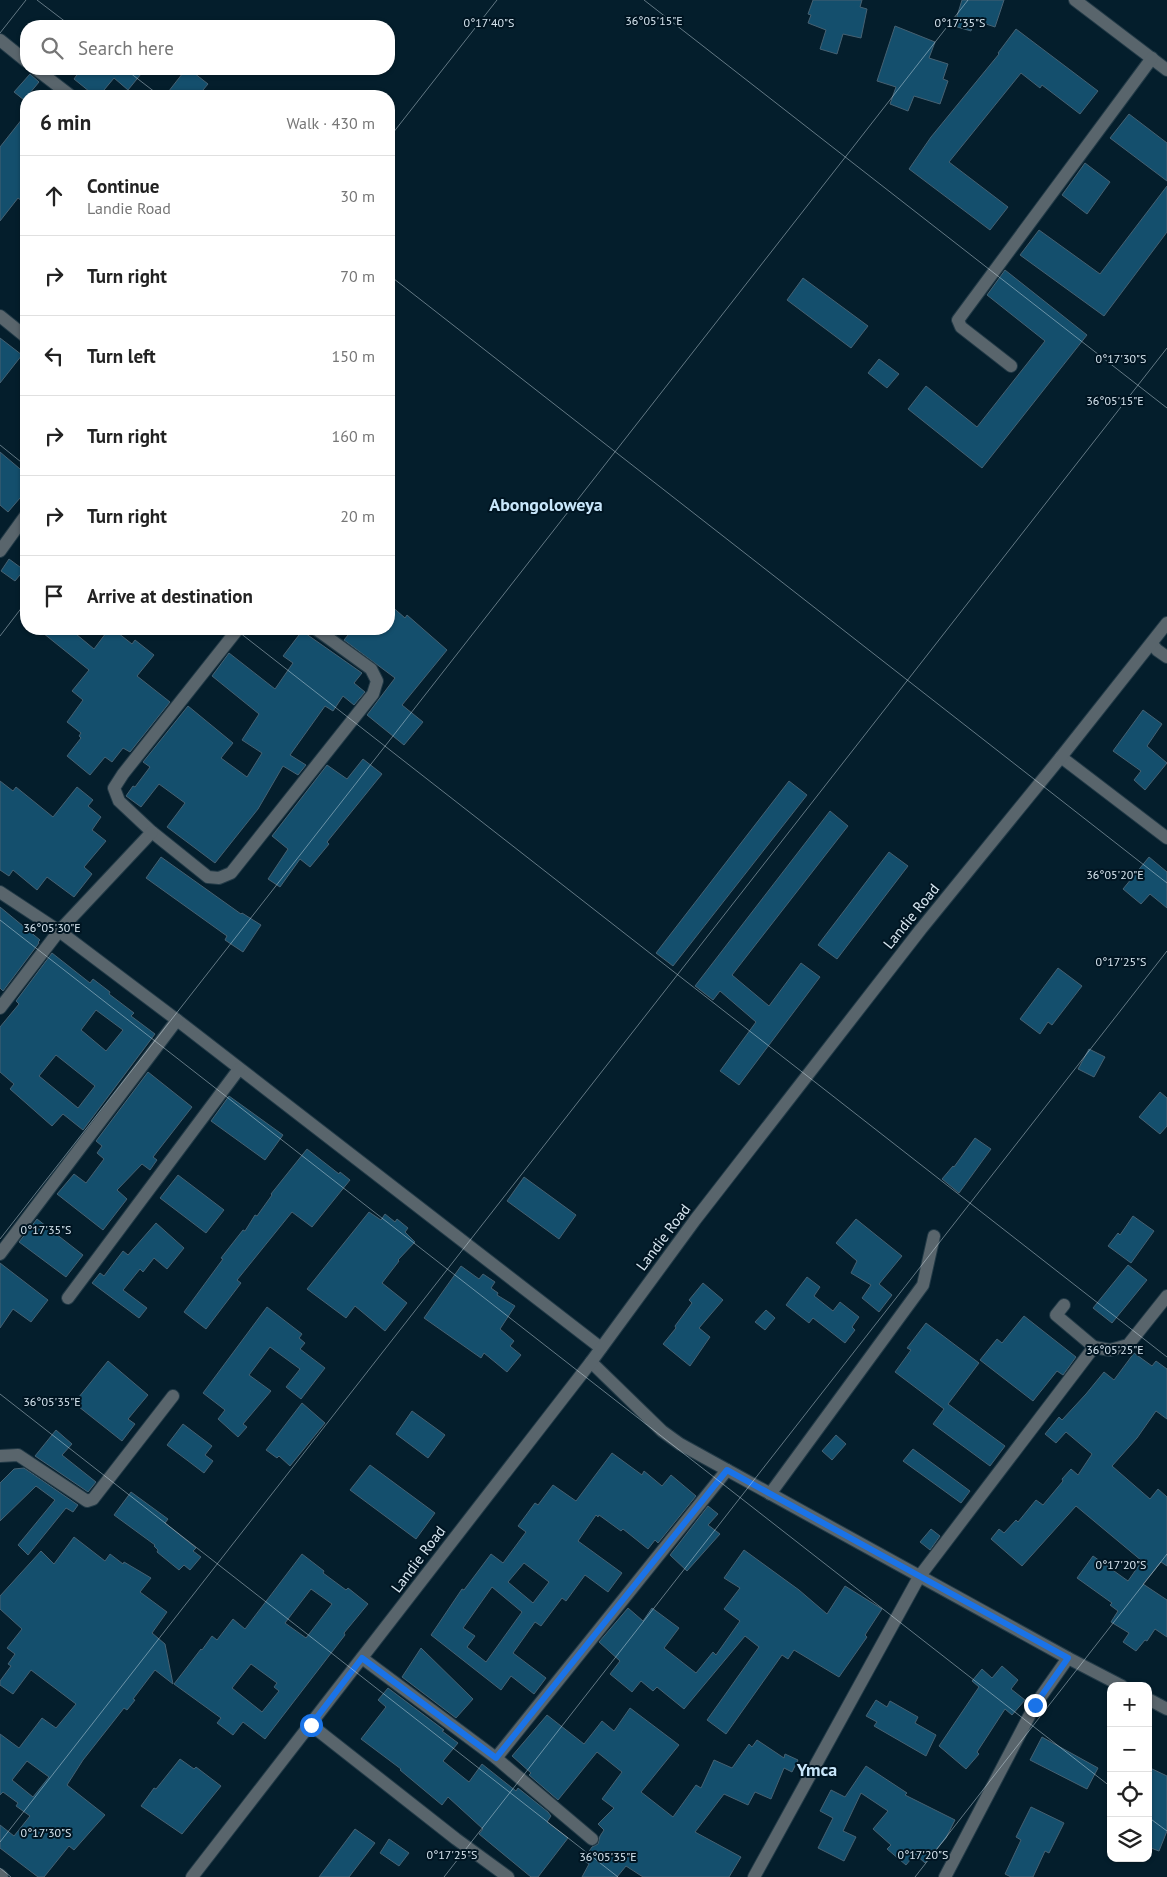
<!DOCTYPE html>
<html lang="en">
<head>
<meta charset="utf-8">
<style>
  body { margin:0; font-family:"PT Sans",sans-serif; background:#f6f6f6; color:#222 }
  .controls { position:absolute; right:15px; bottom:15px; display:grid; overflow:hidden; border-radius:10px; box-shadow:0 1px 4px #0004 }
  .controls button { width:45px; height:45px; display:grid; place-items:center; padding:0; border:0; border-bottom:1px solid #e0e0e0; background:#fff; color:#222; font:25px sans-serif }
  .stop { position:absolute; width:15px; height:15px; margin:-11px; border:4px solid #1a73e8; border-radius:50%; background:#fff }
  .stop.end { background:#1a73e8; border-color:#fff; box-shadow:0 1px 5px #0008 }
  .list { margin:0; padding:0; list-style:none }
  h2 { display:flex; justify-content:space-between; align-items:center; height:65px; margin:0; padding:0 20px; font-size:21px }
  h2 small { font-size:16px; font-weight:400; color:#767676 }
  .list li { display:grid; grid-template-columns:32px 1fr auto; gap:15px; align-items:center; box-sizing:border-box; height:80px; padding:0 20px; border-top:1px solid #e0e0e0 }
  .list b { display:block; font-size:19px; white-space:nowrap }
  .list p { margin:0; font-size:16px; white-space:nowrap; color:#767676 }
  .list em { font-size:16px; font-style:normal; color:#767676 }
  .icon { flex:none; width:28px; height:28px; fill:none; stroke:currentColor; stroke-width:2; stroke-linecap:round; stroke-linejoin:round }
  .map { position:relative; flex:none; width:1167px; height:1877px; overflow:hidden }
  .search { position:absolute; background:#fff; box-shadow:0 1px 4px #0004; left:20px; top:20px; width:375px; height:55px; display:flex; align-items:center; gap:12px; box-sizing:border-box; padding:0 18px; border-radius:20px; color:#767676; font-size:19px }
  .panel { position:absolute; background:#fff; box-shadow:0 1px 4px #0004; left:20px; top:90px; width:375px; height:545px; border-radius:20px }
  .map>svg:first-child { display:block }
</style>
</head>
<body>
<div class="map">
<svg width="1167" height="1877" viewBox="0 0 1167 1877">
  <rect width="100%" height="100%" fill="#041e2c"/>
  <g fill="#144f6d" stroke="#466172" fill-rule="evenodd">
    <path d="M813,0H862L860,7L867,9L861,38L843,34L837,54L820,49L826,30L808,23L811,15L808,14Z"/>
    <path d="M962,0H1004L995,27L974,20L971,31L954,26Z"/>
    <path d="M895,26L935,42L929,58L948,64L943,79L948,81L940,104L914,96L908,111L890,104L896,87L877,81Z"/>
    <path d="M1016,29L1098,91L1080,114L1042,85L1040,88L1021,73L949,162L1008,207L990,230L909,169L931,137L999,54L998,53Z"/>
    <path d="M81,69H145L128,90L114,78L99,96H95L74,79Z"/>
    <path d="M186,69H189L208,84L198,96H165Z"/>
    <path d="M30,74L39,82L24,100L14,92Z"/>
    <path d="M26,114V204L18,198L0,221V147Z"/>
    <path d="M1129,114L1167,143V181L1110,138Z"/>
    <path d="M1085,163L1110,182L1087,214L1062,195Z"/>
    <path d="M1167,186V232L1104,316L1020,255L1039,230L1100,274Z"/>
    <path d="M1005,270L1087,335L982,468L908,409L926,386L977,427L1045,341L987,295Z"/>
    <path d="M803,278L868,326L851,348L787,300Z"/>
    <path d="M0,338L22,355L0,383Z"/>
    <path d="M879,359L899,374L887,388L868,373Z"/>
    <path d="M0,452L26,474V491L8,512L0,505Z"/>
    <path d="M9,559L24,570L15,581L1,571Z"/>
    <path d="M389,604L405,618L407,615L447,650L402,705L423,722L404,745L367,715L395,678L344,640L353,629H389Z"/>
    <path d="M38,629H70L94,649L109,629H113L132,644L135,640L154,655L137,676L170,702L130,752L123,748L112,762L105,757L90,775L67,756L81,738L79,736L81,733L67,722L83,700L72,691L89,670Z"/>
    <path d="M302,631L362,673L354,683L365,692L354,705L343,696L333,711L325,706L290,755L306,765L298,775L283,766L258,809L215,863L167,827L185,803L159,784L141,807L126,796L133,786L135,787L150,767L143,762L188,706L233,743L221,758L247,777L262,753L242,740L259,714L212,676L229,653L275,689L293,663L283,656Z"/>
    <path d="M1143,710L1162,724L1147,746L1167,763L1145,790L1134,780L1141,771L1113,751Z"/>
    <path d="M363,759L382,774L327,842L329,844L310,867L300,859L280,887L268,879L288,849L272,836L327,765L347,779Z"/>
    <path d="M0,781L13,791L16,787L53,817L77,787L93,800L88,806L101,817L92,830L106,841L84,867L92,874L74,897L47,877L37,890L13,870L9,876L0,870Z"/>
    <path d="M789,781L807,795L673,966L656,953Z"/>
    <path d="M830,811L848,826L732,975L769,1006L801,963L820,977L739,1085L720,1071L756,1022L720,991L713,1000L695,986Z"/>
    <path d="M889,852L908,866L837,959L818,945Z"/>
    <path d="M161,857L241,914L242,913L261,925L243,952L225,940L227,936L146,878Z"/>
    <path d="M1149,857L1167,872V908L1150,894L1141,904L1123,889Z"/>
    <path d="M0,907L40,940L38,942L39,943L3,991L0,988Z"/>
    <path d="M52,953L90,983L93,979L110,992L109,994L134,1013L131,1016L155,1034L83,1130L63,1114L52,1126L10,1089L14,1084L0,1072V1027L19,1004L16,1001ZM96,1010L123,1030L106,1051L81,1030ZM56,1055L95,1086L78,1108L39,1076Z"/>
    <path d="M1058,968L1082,986L1052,1025L1048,1022L1040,1034L1020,1019Z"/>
    <path d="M1089,1049L1105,1057L1094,1077L1078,1069Z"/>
    <path d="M148,1072L192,1107L153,1157L157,1160L150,1170L142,1164L117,1190L127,1199L103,1230L57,1194L74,1174L86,1183L104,1159L97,1153L102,1146L96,1141Z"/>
    <path d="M1160,1092L1167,1098V1126L1160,1134L1139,1117Z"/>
    <path d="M229,1096L283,1135L265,1160L211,1121Z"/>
    <path d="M975,1138L991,1149L959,1193L942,1179L953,1166L954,1167Z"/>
    <path d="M307,1149L339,1174L340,1172L350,1180L312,1227L292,1212L237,1280L241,1283L206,1329L184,1312L223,1259L221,1258L243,1230L245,1231L255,1215L257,1216L272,1195L271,1194Z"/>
    <path d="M178,1175L224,1210L206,1233L160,1198Z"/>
    <path d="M524,1177L576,1215L559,1239L507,1201Z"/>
    <path d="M369,1212L381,1220L385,1214L395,1222L397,1219L408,1228L405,1232L415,1242L398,1260L399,1261L382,1283L407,1303L385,1331L355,1306L346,1318L307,1289Z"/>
    <path d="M1133,1216L1154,1231L1131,1263L1108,1246L1118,1233L1120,1235Z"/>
    <path d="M37,1219L83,1255L66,1277L19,1242Z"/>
    <path d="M856,1219L902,1256L879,1284L892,1295L879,1312L862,1298L871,1285L851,1273L857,1261L836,1243Z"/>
    <path d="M156,1223L184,1248L167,1269L154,1258L143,1272L140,1269L123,1290L147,1308L139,1318L92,1283L100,1273L104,1276L123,1251L128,1255Z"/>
    <path d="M0,1263L48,1300L31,1322L13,1309L0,1328Z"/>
    <path d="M1128,1265L1147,1280L1112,1323L1093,1308Z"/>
    <path d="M461,1266L479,1279L483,1274L495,1282L491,1288L498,1293L497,1295L515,1306L500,1329L514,1341L510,1346L521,1355L507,1372L484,1353L481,1358L424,1318Z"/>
    <path d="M807,1277L820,1287L814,1296L833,1311L840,1302L859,1317L852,1327L855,1330L845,1343L813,1318L809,1323L786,1305Z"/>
    <path d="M703,1283L723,1300L699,1328L710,1337L690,1366L663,1344L676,1328L675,1326L692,1303L689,1300Z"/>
    <path d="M267,1307L302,1334L299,1338L305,1343L300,1349L325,1368L301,1399L286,1387L300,1369L270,1347L249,1375L271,1391L243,1424L247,1427L238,1437L218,1419L225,1410L203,1393Z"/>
    <path d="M766,1310L775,1318L765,1330L755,1322Z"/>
    <path d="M1024,1316L1076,1357L1063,1375L1057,1371L1033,1401L980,1360L997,1339L1002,1343Z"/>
    <path d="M926,1323L979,1363L948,1404L1005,1446L990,1466L933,1424L944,1409L895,1372L911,1350L907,1348Z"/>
    <path d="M1134,1353L1152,1366L1156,1361L1167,1369V1419L1156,1411L1137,1438L1112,1466L1150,1499L1158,1489L1167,1497V1566L1161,1562L1143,1584L1167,1600V1637L1155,1629L1147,1641L1145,1640L1136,1651L1123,1642L1129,1633L1111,1622L1118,1611L1110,1605L1112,1603L1077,1578L1093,1556L1128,1581L1142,1561L1076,1506L1022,1566L991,1539L999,1529L1004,1533L1016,1520L1018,1522L1036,1500L1043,1505L1063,1481L1062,1479L1071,1469L1078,1475L1092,1454L1066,1432L1056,1443L1045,1434L1059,1417L1062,1420L1086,1394L1104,1372L1114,1380Z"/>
    <path d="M108,1361L148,1395L128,1419L135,1424L122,1441L74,1403Z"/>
    <path d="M302,1403L325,1423L290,1466L279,1456L277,1458L266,1450Z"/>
    <path d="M412,1411L445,1435L428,1458L396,1434Z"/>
    <path d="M183,1424L212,1446L205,1455L213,1461L204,1473L167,1445Z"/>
    <path d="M56,1430L72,1444L62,1455L96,1482L88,1492L35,1456Z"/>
    <path d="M836,1435L846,1444L832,1460L822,1451Z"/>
    <path d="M913,1449L970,1491L961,1503L903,1461Z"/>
    <path d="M612,1453L642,1475L644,1471L662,1486L671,1475L696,1496L658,1543L655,1540L648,1549L623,1529L621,1531L599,1515L598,1517L596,1515L578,1541L622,1573L608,1592L585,1575L566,1601L562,1598L541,1626L535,1622L513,1653L546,1678L534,1694L511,1676L501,1690L431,1635L462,1589L464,1590L491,1554L503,1563L526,1532L518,1526L535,1503L538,1505L553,1485L576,1501ZM524,1563L549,1582L533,1603L508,1582ZM492,1587L522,1612L486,1662L467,1647L475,1636L463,1628Z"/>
    <path d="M370,1465L435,1513L416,1539L350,1490Z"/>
    <path d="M24,1468L78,1505L73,1512L66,1508L28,1555L18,1545L55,1500L36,1486L0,1521V1483L14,1469Z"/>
    <path d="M131,1492L168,1519L165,1523L196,1548L193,1551L201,1557L190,1570L184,1565L179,1570L157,1552L158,1550L154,1546L155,1545L114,1515Z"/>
    <path d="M708,1506L718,1514L708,1525L720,1534L687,1571L670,1555Z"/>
    <path d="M931,1529L940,1536L930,1550L920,1542Z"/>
    <path d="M74,1537L105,1561L110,1554L123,1564L124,1562L151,1578L140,1592L167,1612L152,1633L165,1644L173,1684L155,1670L133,1699L135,1700L127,1710L124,1708L83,1760L67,1785L105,1815L74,1850L69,1846L44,1877H38L0,1848V1825L14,1836L30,1816L16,1806L18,1803L3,1792L0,1795V1734L19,1748L42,1718L56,1728L76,1704L31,1670L13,1694L0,1685V1681L11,1666L8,1664L15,1654L7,1648L22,1629L0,1609V1596L41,1551L54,1564ZM27,1761L49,1777L33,1797L12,1780Z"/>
    <path d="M744,1550L799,1590L827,1614L845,1586L882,1609L865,1635L867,1637L839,1677L794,1650L788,1659L782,1655L726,1734L707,1720L759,1647L745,1636L684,1709L657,1687L653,1691L641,1681L632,1692L610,1674L620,1661L599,1642L628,1608L643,1621L652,1608L679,1628L664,1648L696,1673L713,1652L716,1655L740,1621L724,1609L740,1588L724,1578Z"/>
    <path d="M302,1554L324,1571L323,1573L346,1590L348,1588L368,1604L344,1633L345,1635L265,1739L243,1722L233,1735L217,1723L221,1718L174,1684L201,1649L202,1650L212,1636L217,1640L233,1619L245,1629ZM311,1589L332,1604L306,1638L285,1623ZM251,1664L277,1683L274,1687L279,1691L262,1712L232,1688Z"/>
    <path d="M421,1648L473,1699L456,1718L402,1677Z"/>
    <path d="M1002,1666L1018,1680L1011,1689L1025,1700L1012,1715L1005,1709L977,1752L979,1754L966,1769L939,1746L979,1687L972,1681L982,1669L992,1678Z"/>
    <path d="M388,1688L444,1730L442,1731L458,1743L443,1761L469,1782L482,1764L516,1791L518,1788L548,1812L551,1816L547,1822L568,1838L538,1877H531L479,1834L483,1829L448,1797L442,1805L400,1770L401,1769L361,1739L386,1707L378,1700Z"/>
    <path d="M876,1700L887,1707L890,1701L918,1717L915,1723L936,1735L926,1756L874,1726L877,1722L866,1716Z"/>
    <path d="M630,1708L679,1745L641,1792L673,1817L696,1785L701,1788L714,1760L732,1768L749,1744L752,1747L757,1740L784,1758L785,1754L798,1760L792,1772L784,1768L771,1799L755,1792L748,1805L724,1794L695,1832L741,1857L729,1877H643L626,1866L617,1877H582L589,1864L583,1860L592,1847L598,1844L600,1836L604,1830L598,1824L614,1808L602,1799L622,1772L597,1752L558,1800L529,1775L531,1773L512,1756L547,1715L584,1744L602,1721L614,1731Z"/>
    <path d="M1042,1737L1098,1768L1087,1789L1030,1760Z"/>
    <path d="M180,1759L194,1769L196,1767L221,1786L182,1834L141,1806L154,1788L156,1789Z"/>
    <path d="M866,1766L907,1793L905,1795L955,1820L946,1838L925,1863L915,1854L906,1865L887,1849L891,1845L873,1829L888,1811L861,1793L843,1831L856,1837L844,1861L818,1848L833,1818L820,1811L831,1790L845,1797Z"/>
    <path d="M1148,1767L1167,1776V1831L1159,1851L1148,1847Z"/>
    <path d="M1031,1807L1064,1823L1049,1853L1045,1851L1033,1877H1011L1005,1874L1021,1840L1016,1837Z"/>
    <path d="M355,1829L375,1843L349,1877H319Z"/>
    <path d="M389,1839L409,1853L399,1866L380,1853Z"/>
  </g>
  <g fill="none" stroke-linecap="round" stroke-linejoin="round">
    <g stroke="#223a47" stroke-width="14">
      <g id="minor">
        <path d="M1075,0L1167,70"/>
        <path d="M0,40L26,61"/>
        <path d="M36,69L71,96"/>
        <path d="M0,316L26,337"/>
        <path d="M1011,366L961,327L958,320L1152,58"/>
        <path d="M0,551L26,515"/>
        <path d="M238,629L123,774L114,788L119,801L152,832L208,877L219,878L231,873L373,694L377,681L371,669L316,629"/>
        <path d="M1152,644L1157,650L1167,657"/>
        <path d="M1061,757L1167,838"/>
        <path d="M0,892L59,931L177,1020L601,1348"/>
        <path d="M0,1008L59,931L152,832"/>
        <path d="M0,1254L177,1020"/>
        <path d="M68,1298L239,1069"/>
        <path d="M1064,1305L1056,1315L1094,1347"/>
        <path d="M591,1362L662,1431L680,1444L1068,1658L1122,1686"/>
        <path d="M0,1456L18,1455L87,1501L93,1499L173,1396"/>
        <path d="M770,1494L923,1285L934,1236"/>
        <path d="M362,1658L496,1758L727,1470"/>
        <path d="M1148,1699L1167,1709"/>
        <path d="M311,1725L456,1839L508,1877"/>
        <path d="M496,1758L592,1839"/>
        <path d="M0,1875L2,1877"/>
        <path d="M192,1877L591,1362L695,1220L921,929L1061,757L1167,623"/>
        <path d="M754,1877L919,1577L1094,1347L1110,1350L1128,1345L1167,1296"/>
        <path d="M945,1877L1035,1705L1068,1658"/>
      </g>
    </g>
    <use href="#minor" stroke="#59656c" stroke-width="12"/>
  </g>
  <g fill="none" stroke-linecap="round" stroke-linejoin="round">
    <path stroke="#1a73e8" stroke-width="6" d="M311,1725L362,1658L496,1758L727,1470L1068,1658L1035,1705"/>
  </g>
  <path fill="none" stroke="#d7e6f0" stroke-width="1" stroke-opacity="0.45" d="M37,0L71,26M644,0L1167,408M0,33L26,0M125,69L160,96M389,138L497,0M389,275L1167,883M0,445L26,466M235,629L1167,1357M0,636L26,602M0,920L1111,1787M0,1239L968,0M0,1394L618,1877M1148,1817L1167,1831M0,1842L1167,348M0,1868L11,1877M444,1877L1167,951M915,1877L1167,1554"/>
  <g text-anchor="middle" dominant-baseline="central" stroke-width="4" stroke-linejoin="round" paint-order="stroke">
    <g font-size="15" fill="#d7e6f0" stroke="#001522">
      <text transform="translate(911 916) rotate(-51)">Landie Road</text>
      <text transform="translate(663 1237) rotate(-53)">Landie Road</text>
      <text transform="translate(418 1559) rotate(-53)">Landie Road</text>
    </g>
    <g font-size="18" font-weight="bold" fill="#c8e6fa" stroke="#001522">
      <text x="546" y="504">Abongoloweya</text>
      <text x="817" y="1769">Ymca</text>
    </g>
  </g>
  <g font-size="12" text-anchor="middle" fill="#d7e6f0" stroke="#001522" stroke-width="4" stroke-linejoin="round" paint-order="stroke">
    <text x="654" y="25">36°05'15"E</text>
    <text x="489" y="27">0°17'40"S</text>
    <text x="960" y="27">0°17'35"S</text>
    <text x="1121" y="363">0°17'30"S</text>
    <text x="1115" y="405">36°05'15"E</text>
    <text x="1115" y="879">36°05'20"E</text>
    <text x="52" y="932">36°05'30"E</text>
    <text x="1121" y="966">0°17'25"S</text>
    <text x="46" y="1234">0°17'35"S</text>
    <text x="1115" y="1354">36°05'25"E</text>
    <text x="52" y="1406">36°05'35"E</text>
    <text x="1121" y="1569">0°17'20"S</text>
    <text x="46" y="1837">0°17'30"S</text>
    <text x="452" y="1859">0°17'25"S</text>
    <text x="923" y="1859">0°17'20"S</text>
    <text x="608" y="1861">36°05'35"E</text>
  </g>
</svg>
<div class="controls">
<button>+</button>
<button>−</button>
<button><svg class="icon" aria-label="locate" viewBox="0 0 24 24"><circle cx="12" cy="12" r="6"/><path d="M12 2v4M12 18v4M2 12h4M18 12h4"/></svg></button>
<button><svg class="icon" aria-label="layers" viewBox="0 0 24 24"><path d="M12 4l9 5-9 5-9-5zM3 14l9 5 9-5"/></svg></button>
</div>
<div class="stop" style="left:311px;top:1725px"></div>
<div class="stop end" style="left:1035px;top:1705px"></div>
<div class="search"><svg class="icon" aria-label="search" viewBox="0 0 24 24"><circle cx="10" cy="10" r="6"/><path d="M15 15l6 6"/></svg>Search here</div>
<section class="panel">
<h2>6 min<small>Walk · 430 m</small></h2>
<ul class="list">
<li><svg class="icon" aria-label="ahead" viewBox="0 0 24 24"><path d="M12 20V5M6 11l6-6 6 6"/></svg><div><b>Continue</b><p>Landie Road</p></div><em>30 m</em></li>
<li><svg class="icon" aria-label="right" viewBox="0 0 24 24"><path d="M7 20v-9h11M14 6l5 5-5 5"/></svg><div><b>Turn right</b></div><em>70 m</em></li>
<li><svg class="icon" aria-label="left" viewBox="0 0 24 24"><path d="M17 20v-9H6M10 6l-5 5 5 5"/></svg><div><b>Turn left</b></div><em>150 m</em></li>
<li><svg class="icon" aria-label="right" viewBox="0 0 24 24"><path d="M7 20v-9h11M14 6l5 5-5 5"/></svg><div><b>Turn right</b></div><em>160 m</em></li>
<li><svg class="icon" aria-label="right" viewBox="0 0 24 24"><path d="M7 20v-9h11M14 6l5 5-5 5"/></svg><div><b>Turn right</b></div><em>20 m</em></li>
<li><svg class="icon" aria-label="arrive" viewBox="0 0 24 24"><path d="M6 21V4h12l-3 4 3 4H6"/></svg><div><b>Arrive at destination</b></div></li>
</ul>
</section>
</div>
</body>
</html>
